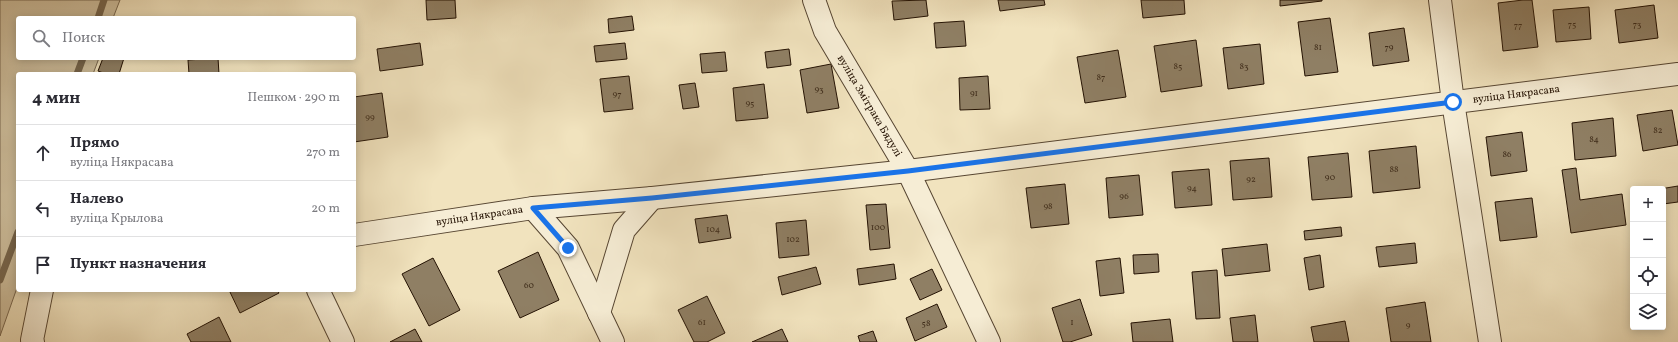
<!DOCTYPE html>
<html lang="ru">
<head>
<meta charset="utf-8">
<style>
  body { margin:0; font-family:Vollkorn,serif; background:#f7f7f7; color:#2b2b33 }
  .controls { position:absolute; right:12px; bottom:12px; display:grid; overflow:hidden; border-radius:4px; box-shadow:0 2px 10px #0003 }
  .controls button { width:36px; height:36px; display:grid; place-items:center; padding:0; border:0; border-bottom:1px solid #e1e1e2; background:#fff; color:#2b2b33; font:20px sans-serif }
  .stop { position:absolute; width:12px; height:12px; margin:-9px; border:3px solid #1a73e8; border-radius:50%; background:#fff }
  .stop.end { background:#1a73e8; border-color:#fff; box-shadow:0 1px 4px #0008 }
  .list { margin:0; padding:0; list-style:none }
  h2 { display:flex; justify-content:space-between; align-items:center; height:52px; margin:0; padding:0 16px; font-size:17px }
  h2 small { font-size:13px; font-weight:400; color:#7c7c81 }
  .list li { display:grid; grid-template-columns:26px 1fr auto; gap:12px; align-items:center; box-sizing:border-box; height:56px; padding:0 16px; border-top:1px solid #e1e1e2 }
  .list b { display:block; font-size:15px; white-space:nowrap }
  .list p { margin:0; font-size:13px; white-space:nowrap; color:#7c7c81 }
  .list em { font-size:13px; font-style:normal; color:#7c7c81 }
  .icon { flex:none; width:22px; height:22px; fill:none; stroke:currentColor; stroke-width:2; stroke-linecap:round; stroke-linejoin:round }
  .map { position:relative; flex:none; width:1678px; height:342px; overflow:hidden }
  .search { position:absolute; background:#fff; box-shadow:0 2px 10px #0003; left:16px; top:16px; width:340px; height:44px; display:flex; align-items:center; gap:10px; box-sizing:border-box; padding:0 14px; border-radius:4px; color:#7c7c81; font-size:15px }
  .panel { position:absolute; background:#fff; box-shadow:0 2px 10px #0003; left:16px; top:72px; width:340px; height:220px; border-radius:4px }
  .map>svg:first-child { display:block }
</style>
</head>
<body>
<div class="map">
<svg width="1678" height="342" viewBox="0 0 1678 342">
  <rect width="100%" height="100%" fill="#f1e3be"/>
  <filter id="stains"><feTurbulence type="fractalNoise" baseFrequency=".005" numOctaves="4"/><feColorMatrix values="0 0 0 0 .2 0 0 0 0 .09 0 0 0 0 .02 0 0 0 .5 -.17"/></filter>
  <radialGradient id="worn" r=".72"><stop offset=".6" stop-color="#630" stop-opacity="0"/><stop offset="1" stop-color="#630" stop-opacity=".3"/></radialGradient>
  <path fill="#cebf9e" stroke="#796850" d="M0,0H120L113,18H18V58H99L93,74H18V285L0,336Z"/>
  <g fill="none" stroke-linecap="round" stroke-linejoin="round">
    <g stroke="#75654d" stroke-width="7">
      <path d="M98,18L104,0"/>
      <path d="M77,74L83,58"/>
      <path d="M0,280L18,232"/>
    </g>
  </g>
  <g fill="#8f7f64" stroke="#241203">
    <path d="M426,0H455L456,18L427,20Z"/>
    <path d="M926,0L928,16L894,20L892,1Z"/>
    <path d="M998,0H1044L1045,5L1000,11Z"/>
    <path d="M1141,0H1184L1185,14L1143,18Z"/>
    <path d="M1280,0H1322V1L1280,6Z"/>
    <path d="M1523,0H1532L1538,47L1503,51L1498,3Z"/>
    <path d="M1654,5L1658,38L1619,43L1615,10Z"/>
    <path d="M1589,7L1591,39L1556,42L1553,10Z"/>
    <path d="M632,16L634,30L609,33L608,19Z"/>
    <path d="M1330,18L1338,72L1305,76L1298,22Z"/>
    <path d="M964,21L966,46L936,48L934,23Z"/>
    <path d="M1404,28L1409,61L1373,66L1369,33Z"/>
    <path d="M1196,40L1202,86L1161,92L1154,46Z"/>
    <path d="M420,43L423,65L380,71L377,49Z"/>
    <path d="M625,43L627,59L596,62L594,46Z"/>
    <path d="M1260,44L1264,84L1228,89L1223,48Z"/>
    <path d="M789,49L791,65L767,68L765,52Z"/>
    <path d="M1118,50L1126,97L1085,103L1077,57Z"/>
    <path d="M725,52L727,71L702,73L700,54Z"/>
    <path d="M103,58H124L119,74H106L98,71Z"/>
    <path d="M218,58L219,74H189L188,60Z"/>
    <path d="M831,64L839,108L807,113L800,70Z"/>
    <path d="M629,76L633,109L604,112L600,79Z"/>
    <path d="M988,76L990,109L960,110L959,78Z"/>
    <path d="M695,83L699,107L683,109L679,85Z"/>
    <path d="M764,84L768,118L736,121L733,88Z"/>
    <path d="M382,93L388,137L354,142V97Z"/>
    <path d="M1672,110L1678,145L1643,151L1637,115Z"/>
    <path d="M1613,118L1616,156L1575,160L1572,123Z"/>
    <path d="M1522,132L1527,171L1491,176L1486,137Z"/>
    <path d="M1416,146L1420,188L1373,193L1369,151Z"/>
    <path d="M1348,153L1352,197L1312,200L1308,157Z"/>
    <path d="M1269,158L1272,197L1233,200L1230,161Z"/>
    <path d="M1576,168L1580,200L1622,194L1626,225L1571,233L1562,170Z"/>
    <path d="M1209,169L1212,205L1175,208L1172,172Z"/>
    <path d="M1139,175L1143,215L1109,218L1106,178Z"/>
    <path d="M1065,184L1069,224L1031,228L1026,188Z"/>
    <path d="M1678,186V202L1663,204V189H1660Z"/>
    <path d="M1532,198L1537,237L1500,241L1495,202Z"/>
    <path d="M886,204L890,248L870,250L866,205Z"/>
    <path d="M727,215L731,238L699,243L695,219Z"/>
    <path d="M806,220L809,255L779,258L776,223Z"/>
    <path d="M1341,227L1342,236L1305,240L1304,231Z"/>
    <path d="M1415,243L1417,263L1379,267L1376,247Z"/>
    <path d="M1267,244L1270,271L1225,276L1222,249Z"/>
    <path d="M538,252L559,300L520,318L498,271Z"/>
    <path d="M1158,254L1159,272L1134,274L1133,255Z"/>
    <path d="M1320,255L1324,287L1309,290L1304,258Z"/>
    <path d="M433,258L460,310L429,326L402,274Z"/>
    <path d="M1120,258L1124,293L1100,296L1096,261Z"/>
    <path d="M894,264L896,279L859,285L857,269Z"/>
    <path d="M816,267L821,284L782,295L778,277Z"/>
    <path d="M932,269L942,290L920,300L910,279Z"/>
    <path d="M1217,270L1220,318L1196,319L1192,272Z"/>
    <path d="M229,290H277L279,293L240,313Z"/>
    <path d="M707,296L725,333L707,342H694L678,310Z"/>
    <path d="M1080,299L1092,335L1070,342H1063L1052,308Z"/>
    <path d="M1425,302L1431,342H1391L1386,308Z"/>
    <path d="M937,304L947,327L915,341L906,318Z"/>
    <path d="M1255,315L1258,342H1233L1230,318Z"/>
    <path d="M219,317L231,342H191L187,334Z"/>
    <path d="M1170,319L1173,342H1133L1131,323Z"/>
    <path d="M1345,321L1349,342H1314L1311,327Z"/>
    <path d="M415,329L422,342H390Z"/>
    <path d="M782,329L788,342H752Z"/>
    <path d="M873,331L877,342H860L858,336Z"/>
  </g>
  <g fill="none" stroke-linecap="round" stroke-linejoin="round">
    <g stroke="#574632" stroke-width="24">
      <g id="minor">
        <path id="s1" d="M814,0L825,31L908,171L989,342"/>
        <path d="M1440,0L1453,102L1490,342"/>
        <path d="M533,208L568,248L613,342"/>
        <path id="s2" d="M354,235L533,208L652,198L908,171L1678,74"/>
        <path d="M318,290L343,342"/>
        <path d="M599,313L624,230L652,198"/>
        <path d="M33,342L32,340L42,290"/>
      </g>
    </g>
    <use href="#minor" stroke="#f6edd5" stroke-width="22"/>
  </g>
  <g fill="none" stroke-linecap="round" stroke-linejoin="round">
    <path stroke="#1a73e8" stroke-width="5" d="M568,248L533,208L652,198L908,171L1453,102"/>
  </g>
  <g text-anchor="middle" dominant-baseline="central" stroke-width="4" stroke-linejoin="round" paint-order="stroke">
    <g font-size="9" fill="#3f2d1b">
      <text x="1572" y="24">75</text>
      <text x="1637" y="24">73</text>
      <text x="1518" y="25">77</text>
      <text x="1318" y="47">81</text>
      <text x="1389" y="47">79</text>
      <text x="1178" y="66">85</text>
      <text x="1244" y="66">83</text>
      <text x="1101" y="77">87</text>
      <text x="819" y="89">93</text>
      <text x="974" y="93">91</text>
      <text x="617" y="94">97</text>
      <text x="750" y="103">95</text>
      <text x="370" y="117">99</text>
      <text x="1658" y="130">82</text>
      <text x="1594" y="139">84</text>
      <text x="1507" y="154">86</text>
      <text x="1394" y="169">88</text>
      <text x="1330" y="177">90</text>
      <text x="1251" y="179">92</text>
      <text x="1192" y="188">94</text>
      <text x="1124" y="196">96</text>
      <text x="1048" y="206">98</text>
      <text x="878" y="227">100</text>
      <text x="713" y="229">104</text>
      <text x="793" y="239">102</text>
      <text x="529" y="285">60</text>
      <text x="702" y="322">61</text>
      <text x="1072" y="322">1</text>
      <text x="926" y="323">58</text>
      <text x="1408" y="325">9</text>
    </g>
    <g font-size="11" fill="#241203" stroke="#f6edd5">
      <text stroke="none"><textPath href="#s2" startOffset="1171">вуліца Някрасава</textPath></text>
      <text stroke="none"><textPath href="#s1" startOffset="120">вуліца Змітрака Бядулі</textPath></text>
      <text stroke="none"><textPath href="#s2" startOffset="127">вуліца Някрасава</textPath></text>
    </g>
  </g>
  <rect width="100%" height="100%" filter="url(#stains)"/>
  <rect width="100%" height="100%" fill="url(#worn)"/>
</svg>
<div class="controls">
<button>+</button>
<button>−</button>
<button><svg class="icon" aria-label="locate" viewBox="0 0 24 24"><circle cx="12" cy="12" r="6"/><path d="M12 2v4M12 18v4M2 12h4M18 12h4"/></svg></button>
<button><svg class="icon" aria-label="layers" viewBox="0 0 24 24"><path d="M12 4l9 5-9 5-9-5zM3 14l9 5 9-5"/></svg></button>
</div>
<div class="stop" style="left:1453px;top:102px"></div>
<div class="stop end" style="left:568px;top:248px"></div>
<div class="search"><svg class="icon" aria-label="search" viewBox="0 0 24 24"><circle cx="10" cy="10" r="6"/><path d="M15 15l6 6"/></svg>Поиск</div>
<section class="panel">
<h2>4 мин<small>Пешком · 290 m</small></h2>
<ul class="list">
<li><svg class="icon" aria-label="ahead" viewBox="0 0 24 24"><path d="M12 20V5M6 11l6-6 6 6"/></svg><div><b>Прямо</b><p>вуліца Някрасава</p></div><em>270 m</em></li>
<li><svg class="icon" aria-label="left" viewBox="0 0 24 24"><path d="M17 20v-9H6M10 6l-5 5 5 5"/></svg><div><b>Налево</b><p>вуліца Крылова</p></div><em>20 m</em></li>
<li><svg class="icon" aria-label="arrive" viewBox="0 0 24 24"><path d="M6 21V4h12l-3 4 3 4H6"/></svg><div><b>Пункт назначения</b></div></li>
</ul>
</section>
</div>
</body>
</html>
